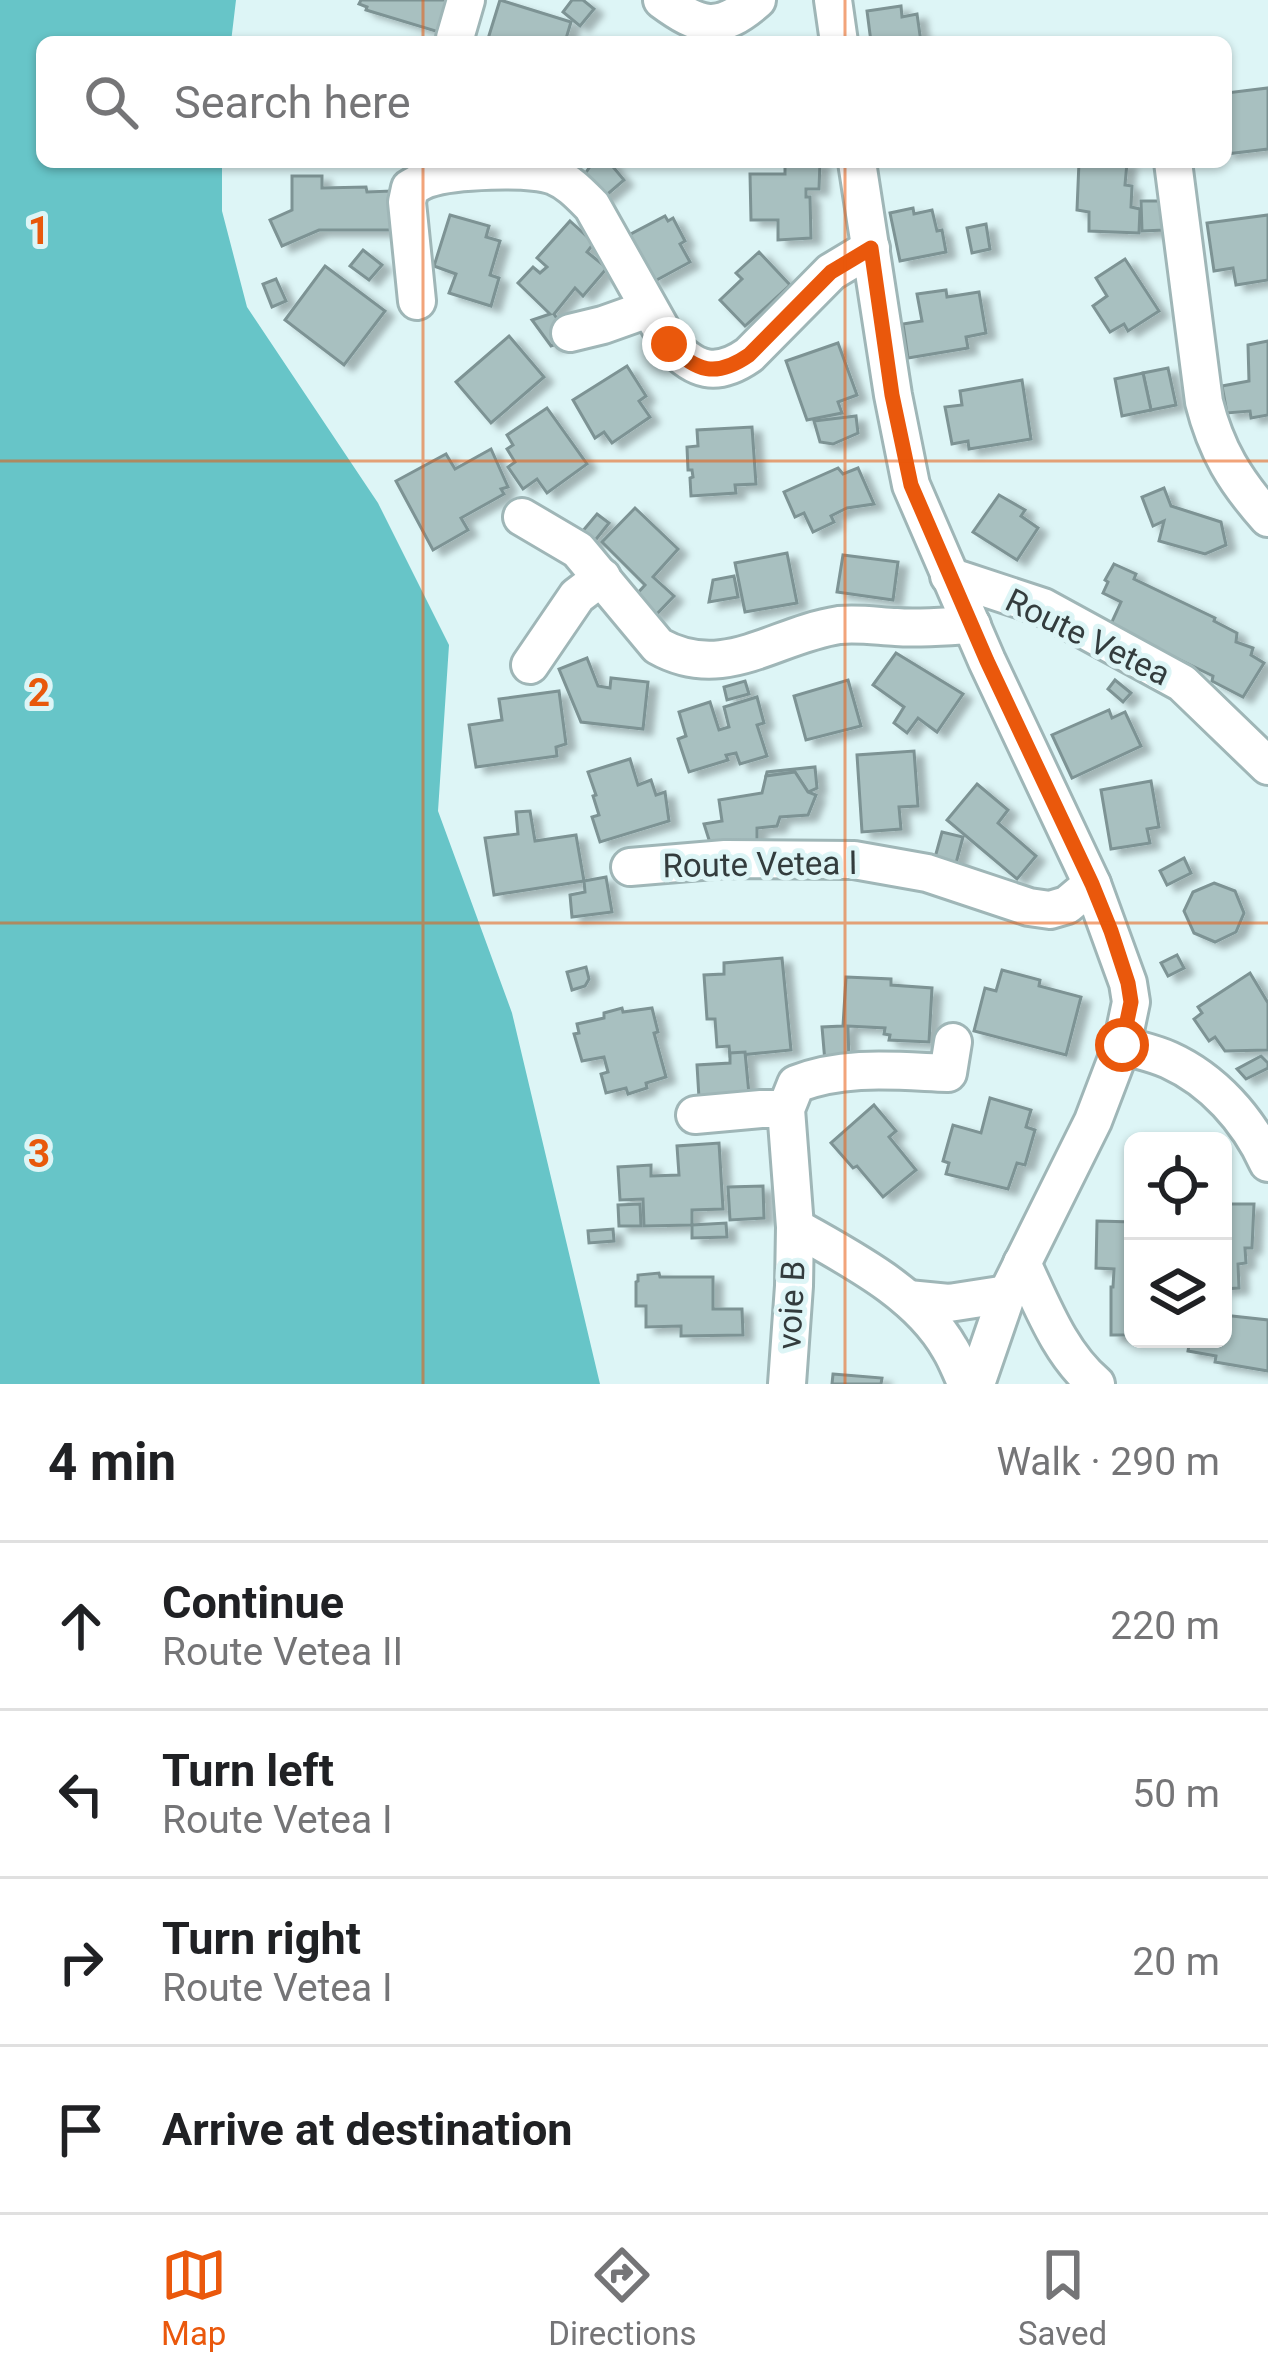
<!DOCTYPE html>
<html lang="en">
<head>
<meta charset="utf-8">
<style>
  body { margin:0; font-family:Roboto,sans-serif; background:#f6f6f6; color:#202124 }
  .controls { position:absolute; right:36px; bottom:36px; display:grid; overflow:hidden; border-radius:18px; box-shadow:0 3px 9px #0004 }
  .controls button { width:108px; height:108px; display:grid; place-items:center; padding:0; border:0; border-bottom:3px solid #e0e0e0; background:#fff; color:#202124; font:60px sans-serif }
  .stop { position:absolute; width:36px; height:36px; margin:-27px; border:9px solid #ea580c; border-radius:50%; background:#fff }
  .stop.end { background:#ea580c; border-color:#fff; box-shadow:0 3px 12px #0008 }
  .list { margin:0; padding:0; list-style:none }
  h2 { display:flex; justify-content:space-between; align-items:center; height:156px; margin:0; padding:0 48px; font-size:51px }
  h2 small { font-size:39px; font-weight:400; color:#757577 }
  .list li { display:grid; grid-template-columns:78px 1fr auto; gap:36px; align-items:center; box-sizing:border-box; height:168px; padding:0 48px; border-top:3px solid #e0e0e0 }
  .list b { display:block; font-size:45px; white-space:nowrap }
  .list p { margin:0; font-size:39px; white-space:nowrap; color:#757577 }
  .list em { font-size:39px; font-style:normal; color:#757577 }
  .icon { flex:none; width:66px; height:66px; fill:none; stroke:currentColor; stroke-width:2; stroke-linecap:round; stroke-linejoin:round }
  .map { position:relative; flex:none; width:1268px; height:1384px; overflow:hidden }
  .search { position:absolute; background:#fff; box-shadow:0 3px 9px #0004; left:36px; right:36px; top:36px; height:132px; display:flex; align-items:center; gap:30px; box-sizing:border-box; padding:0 42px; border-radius:18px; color:#757577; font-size:45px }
  .sheet { height:828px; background:#fff }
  nav { display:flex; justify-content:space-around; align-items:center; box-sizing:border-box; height:168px; border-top:3px solid #e0e0e0; background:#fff; font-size:33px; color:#757577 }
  nav a { display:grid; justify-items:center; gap:6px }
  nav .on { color:#ea580c }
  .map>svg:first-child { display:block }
</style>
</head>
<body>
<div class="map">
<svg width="1268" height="1384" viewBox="0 0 1268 1384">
  <defs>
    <filter id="shadow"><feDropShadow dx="9" dy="5.5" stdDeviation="3" flood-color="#0004"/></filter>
  </defs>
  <rect width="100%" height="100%" fill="#ddf5f6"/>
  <path fill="#67c5c8" d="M0,0H236L231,42H42V162H222V211L247,307L378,503L449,645L438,811L512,1013L600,1384H0Z"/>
  <g fill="#a8c0c0" stroke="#7d9394" stroke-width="3" filter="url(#shadow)">
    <path d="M361,0H452L442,33L366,10L367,7L359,4Z"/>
    <path d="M500,0L571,22L565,42H487Z"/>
    <path d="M572,0H583L594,9L580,26L563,12Z"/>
    <path d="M901,6L902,17L917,14L921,42H871L867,11Z"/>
    <path d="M1268,88V149L1226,154V93Z"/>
    <path d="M593,162H609L624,180L602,199L583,177Z"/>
    <path d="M785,162H820L819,189H806V197H810L811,238L778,240V220H751L750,174H785Z"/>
    <path d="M1079,162L1127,163L1125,185L1132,186L1131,207L1140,209L1139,233L1089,231V212L1077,210Z"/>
    <path d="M292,176H322V188L366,187L367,192L391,191V230H319L282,246L270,220L292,210Z"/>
    <path d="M1141,201H1164L1165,230L1142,231Z"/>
    <path d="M913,208L914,214L932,210L937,231L942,230L946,252L900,261L890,213Z"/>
    <path d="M450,215L489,226L486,237L500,241L490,275L499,278L491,306L449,293L456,274L434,266Z"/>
    <path d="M1268,215V280L1236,285L1233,268L1214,271L1207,223Z"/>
    <path d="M665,216L668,221L673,218L685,241L680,244L690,262L653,282L629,235Z"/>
    <path d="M570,221L594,243L587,252L607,268L583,296L575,288L554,314L571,339L551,346L532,320L550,314L518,283L533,267L540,273L547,267L537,258Z"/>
    <path d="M986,224L990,249L972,253L967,228Z"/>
    <path d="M363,250L382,265L369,280L350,266Z"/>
    <path d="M759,252L790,285L745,326L720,300L742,279L736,273Z"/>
    <path d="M1125,259L1159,311L1128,331L1124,324L1110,332L1093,306L1107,296L1096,278Z"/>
    <path d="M325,266L385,311L344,365L285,320Z"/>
    <path d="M276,279L286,301L272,307L263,284Z"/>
    <path d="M946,290L947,297L979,292L986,333L966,337L968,348L908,358L903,324L922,321L917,294Z"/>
    <path d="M509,336L544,377L491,423L456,382Z"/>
    <path d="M1268,341V415L1251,418L1250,411L1227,413L1222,386L1249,381L1248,345Z"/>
    <path d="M838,343L857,395L838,402L842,413L807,420L786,361Z"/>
    <path d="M627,366L646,396L639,401L650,417L612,443L604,432L595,438L573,400Z"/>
    <path d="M1168,368L1176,405L1151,410L1143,373Z"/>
    <path d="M1143,373L1151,410L1122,416L1115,379Z"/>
    <path d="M1022,380L1031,439L969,449L968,441L952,444L945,407L962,405L960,391Z"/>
    <path d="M547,408L587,464L547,493L537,479L523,489L508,467L515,462L507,449L513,445L507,435Z"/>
    <path d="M856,416L858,433L833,444L820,442L814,421Z"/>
    <path d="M752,427L756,484L735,485L736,493L691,496L690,478L693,477L692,470H688L687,447L698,446L697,430Z"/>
    <path d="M491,449L508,487L501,489L504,494L461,518L468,530L433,550L396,481L446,454L455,469Z"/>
    <path d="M838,468L843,474L858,468L874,504L847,508L831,516L834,522L813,532L804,513L795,517L784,492Z"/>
    <path d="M1164,488L1171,506L1221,522L1226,545L1205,554L1159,541L1164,521L1153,526L1142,497Z"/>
    <path d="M999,495L1025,510L1021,516L1038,528L1017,560L973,532Z"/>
    <path d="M635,508L678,549L653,577L674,596L655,616L634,597L645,585L602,542Z"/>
    <path d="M597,514L609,523L593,543L581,533Z"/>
    <path d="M787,553L797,603L745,612L735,563Z"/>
    <path d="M843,555L898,562L893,600L837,592Z"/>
    <path d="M1114,564L1136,574L1134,579L1215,618L1214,621L1237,633L1236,642L1253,648L1251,655L1264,663L1243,697L1212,681L1213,676L1110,626L1121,602L1103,593L1108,582L1105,580Z"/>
    <path d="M734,576L738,597L709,602L713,580Z"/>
    <path d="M896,653L963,694L937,732L918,718L907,733L894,723L904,707L873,685Z"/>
    <path d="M587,658L598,686L610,688L611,678L648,682L643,729L581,722L559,669Z"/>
    <path d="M848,680L861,726L806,740L794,696Z"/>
    <path d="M1115,680L1131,693L1123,702L1108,689Z"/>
    <path d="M745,681L749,694L727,700L724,687Z"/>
    <path d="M559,691L566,744L556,747L557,756L476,767L469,725L502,720L499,699Z"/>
    <path d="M757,697L764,723L757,725L767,756L740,764L736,753L726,755L728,760L689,772L678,739L686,736L679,712L710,702L719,730L729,727L724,707Z"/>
    <path d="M1109,710L1112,718L1125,712L1141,746L1072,778L1052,735Z"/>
    <path d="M914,751L918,806L899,807L901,829L862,832L857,755Z"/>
    <path d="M630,759L638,785L651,780L656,795L665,792L669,821L600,842L592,817L599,815L593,796L596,795L588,772Z"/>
    <path d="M815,767L817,788L808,792L795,772L766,776L767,772Z"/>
    <path d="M795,772L808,792L816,795L808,815L780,817L777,826L757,828V845L711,846L704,824L722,821L719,800L762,793L766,776Z"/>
    <path d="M1151,781L1159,827L1147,829L1150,843L1111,849L1101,790Z"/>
    <path d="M977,784L1008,810L998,823L1036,856L1017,879L947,820Z"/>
    <path d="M530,811L535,841L576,835L584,881L494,895L485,838L518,834L516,812Z"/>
    <path d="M942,832L963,837L955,867L934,861Z"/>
    <path d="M1184,858L1191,873L1167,885L1160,871Z"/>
    <path d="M606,877L612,912L572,917L570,895L585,892L584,881Z"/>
    <path d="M1214,883L1235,891L1244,913L1236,932L1215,942L1194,933L1184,911L1193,892Z"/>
    <path d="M1177,955L1184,968L1168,976L1161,963Z"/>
    <path d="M782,958L791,1050L730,1056L729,1046L717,1047L715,1019H707L704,975L724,974V963Z"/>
    <path d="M586,967L589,979L585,986L572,990L567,972Z"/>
    <path d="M1002,970L1040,980L1039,986L1081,997L1066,1055L974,1031L985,988L996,991Z"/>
    <path d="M1250,973L1268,1003V1050L1225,1051L1215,1037L1209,1041L1194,1019L1202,1013L1198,1007Z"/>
    <path d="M846,977L891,979V985L932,988L929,1042L889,1040L890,1035L884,1034L885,1028L848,1026L849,1063L825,1062L822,1027L843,1026Z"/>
    <path d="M622,1008L623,1012L652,1008L658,1032L654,1033L666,1077L646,1083L647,1088L628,1094L626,1088L606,1093L601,1074L608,1072L604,1057L582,1061L574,1034L579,1033L577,1024L604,1018V1013Z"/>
    <path d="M745,1052L749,1094L699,1098L697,1065L730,1063V1053Z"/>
    <path d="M1261,1056L1268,1063V1068L1246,1079L1237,1069Z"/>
    <path d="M990,1098L1031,1110L1026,1127L1035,1130L1025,1165L1017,1163L1008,1189L946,1174L949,1163L943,1161L953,1125L981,1133Z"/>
    <path d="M874,1105L896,1131L889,1137L916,1170L883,1197L857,1166L853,1168L831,1143Z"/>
    <path d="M719,1143L723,1209L692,1210V1225L644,1226L643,1199L620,1200L618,1167L651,1165V1176L679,1175L677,1146Z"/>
    <path d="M763,1186L764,1218L730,1220L728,1187Z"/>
    <path d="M640,1204L641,1226H619L618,1205Z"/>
    <path d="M1223,1204H1254L1252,1248H1245L1246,1263L1238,1264L1239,1288L1223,1289Z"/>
    <path d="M1097,1221L1133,1222V1335H1111V1287H1113L1114,1269L1096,1268Z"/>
    <path d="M726,1223L727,1237L692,1238V1225Z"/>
    <path d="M613,1229L614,1241L589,1243L588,1231Z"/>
    <path d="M659,1273L660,1277H713V1309H742L743,1335L681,1336V1326L646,1327V1306H636V1282L638,1281V1275Z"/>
    <path d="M1223,1315L1268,1320V1371L1215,1362L1216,1356L1188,1351L1190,1339H1223Z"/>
    <path d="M833,1374L882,1378L881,1384H832Z"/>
  </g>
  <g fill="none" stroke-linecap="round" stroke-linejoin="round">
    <g stroke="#9fb6b7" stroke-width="42">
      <g id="minor">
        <path d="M662,0C700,28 719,33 757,0"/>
        <path d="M833,0L839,42"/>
        <path d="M455,38L466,0"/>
        <path d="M857,162L893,395L911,485L987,661L1092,884L1128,983L1131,1002L1122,1045L1093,1121L1007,1294L976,1384"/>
        <path d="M1173,162L1204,402C1216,450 1235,481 1268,518"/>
        <path d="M417,301L407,202L410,188C416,185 421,181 427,179C453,170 528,167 554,176C569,182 580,194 592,206L669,343C695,371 716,378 749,355L831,272L871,248"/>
        <path d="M570,333L603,325L648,309"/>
        <path d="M522,517L578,550L658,646C724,683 774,635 839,625C858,623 877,626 896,627C921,629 947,626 972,625"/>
        <path d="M949,576L1043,607L1182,683L1268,766"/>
        <path d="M530,665L577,596L602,577"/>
        <path d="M630,867L725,859L854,860L927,873L1029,907L1050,910L1067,905L1092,884"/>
        <path d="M1122,1045C1137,1050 1154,1053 1169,1060C1213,1080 1248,1119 1268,1163"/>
        <path d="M695,1115L761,1109H786"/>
        <path d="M795,1227C849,1258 918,1292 950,1349C957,1360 961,1373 967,1384"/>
        <path d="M1022,1263C1042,1305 1060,1354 1096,1384"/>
        <path d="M908,1299L949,1303L1007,1294"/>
        <path d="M787,1384L794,1286L795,1227L786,1109L796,1084C846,1065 895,1071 948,1073L953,1042"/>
      </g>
    </g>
    <use href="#minor" stroke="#fff" stroke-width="36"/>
  </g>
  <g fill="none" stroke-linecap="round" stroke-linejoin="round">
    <path stroke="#ea580c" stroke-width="15" d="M669,344C696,372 716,378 749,355L831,272L871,248L892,395L911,485L987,661L1092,884L1111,931L1128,983L1131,1002L1122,1045"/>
  </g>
  <path fill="none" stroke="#e8590c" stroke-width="3" stroke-opacity="0.55" d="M423,0V42M845,0V42M423,162V1384M845,162V1384M0,461H1268M0,923H1268"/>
  <g text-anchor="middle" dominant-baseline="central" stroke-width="10" stroke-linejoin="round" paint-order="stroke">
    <g font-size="33" fill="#333c3d" stroke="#ddf5f6">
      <text transform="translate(1088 637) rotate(26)">Route Vetea</text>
      <text transform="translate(760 864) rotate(-1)">Route Vetea I</text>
      <text transform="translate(791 1305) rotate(-87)">voie B</text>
    </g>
  </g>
  <g font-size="39" text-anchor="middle" font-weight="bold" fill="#e8590c" stroke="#ddf5f6" stroke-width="10" stroke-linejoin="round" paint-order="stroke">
    <text x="39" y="244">1</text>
    <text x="39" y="706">2</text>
    <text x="39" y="1167">3</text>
  </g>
</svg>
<div class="controls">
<button><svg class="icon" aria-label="locate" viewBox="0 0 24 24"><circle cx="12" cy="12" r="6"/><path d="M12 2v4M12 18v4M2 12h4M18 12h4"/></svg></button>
<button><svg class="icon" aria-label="layers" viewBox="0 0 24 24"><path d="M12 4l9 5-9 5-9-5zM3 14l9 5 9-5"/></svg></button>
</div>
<div class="stop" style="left:1122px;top:1045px"></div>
<div class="stop end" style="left:669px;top:344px"></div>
<div class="search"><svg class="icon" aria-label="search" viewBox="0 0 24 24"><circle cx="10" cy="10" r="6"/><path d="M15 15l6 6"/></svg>Search here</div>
</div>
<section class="sheet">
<h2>4 min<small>Walk · 290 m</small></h2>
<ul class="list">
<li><svg class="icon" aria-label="ahead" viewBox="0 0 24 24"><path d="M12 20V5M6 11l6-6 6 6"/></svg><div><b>Continue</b><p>Route Vetea II</p></div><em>220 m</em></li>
<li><svg class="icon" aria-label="left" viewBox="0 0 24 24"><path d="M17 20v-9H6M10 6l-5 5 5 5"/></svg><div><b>Turn left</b><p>Route Vetea I</p></div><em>50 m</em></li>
<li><svg class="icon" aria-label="right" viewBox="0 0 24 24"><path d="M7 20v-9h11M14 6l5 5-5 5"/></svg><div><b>Turn right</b><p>Route Vetea I</p></div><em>20 m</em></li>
<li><svg class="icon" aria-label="arrive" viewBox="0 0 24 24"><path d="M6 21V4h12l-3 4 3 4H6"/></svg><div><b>Arrive at destination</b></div></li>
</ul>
</section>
<nav>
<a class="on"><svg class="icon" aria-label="map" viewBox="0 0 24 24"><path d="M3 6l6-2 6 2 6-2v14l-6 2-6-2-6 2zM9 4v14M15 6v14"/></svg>Map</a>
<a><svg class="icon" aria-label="directions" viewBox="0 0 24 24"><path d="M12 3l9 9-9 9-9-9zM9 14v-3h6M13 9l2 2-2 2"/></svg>Directions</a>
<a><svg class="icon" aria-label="saved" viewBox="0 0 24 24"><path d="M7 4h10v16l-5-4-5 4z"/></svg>Saved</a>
</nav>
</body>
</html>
